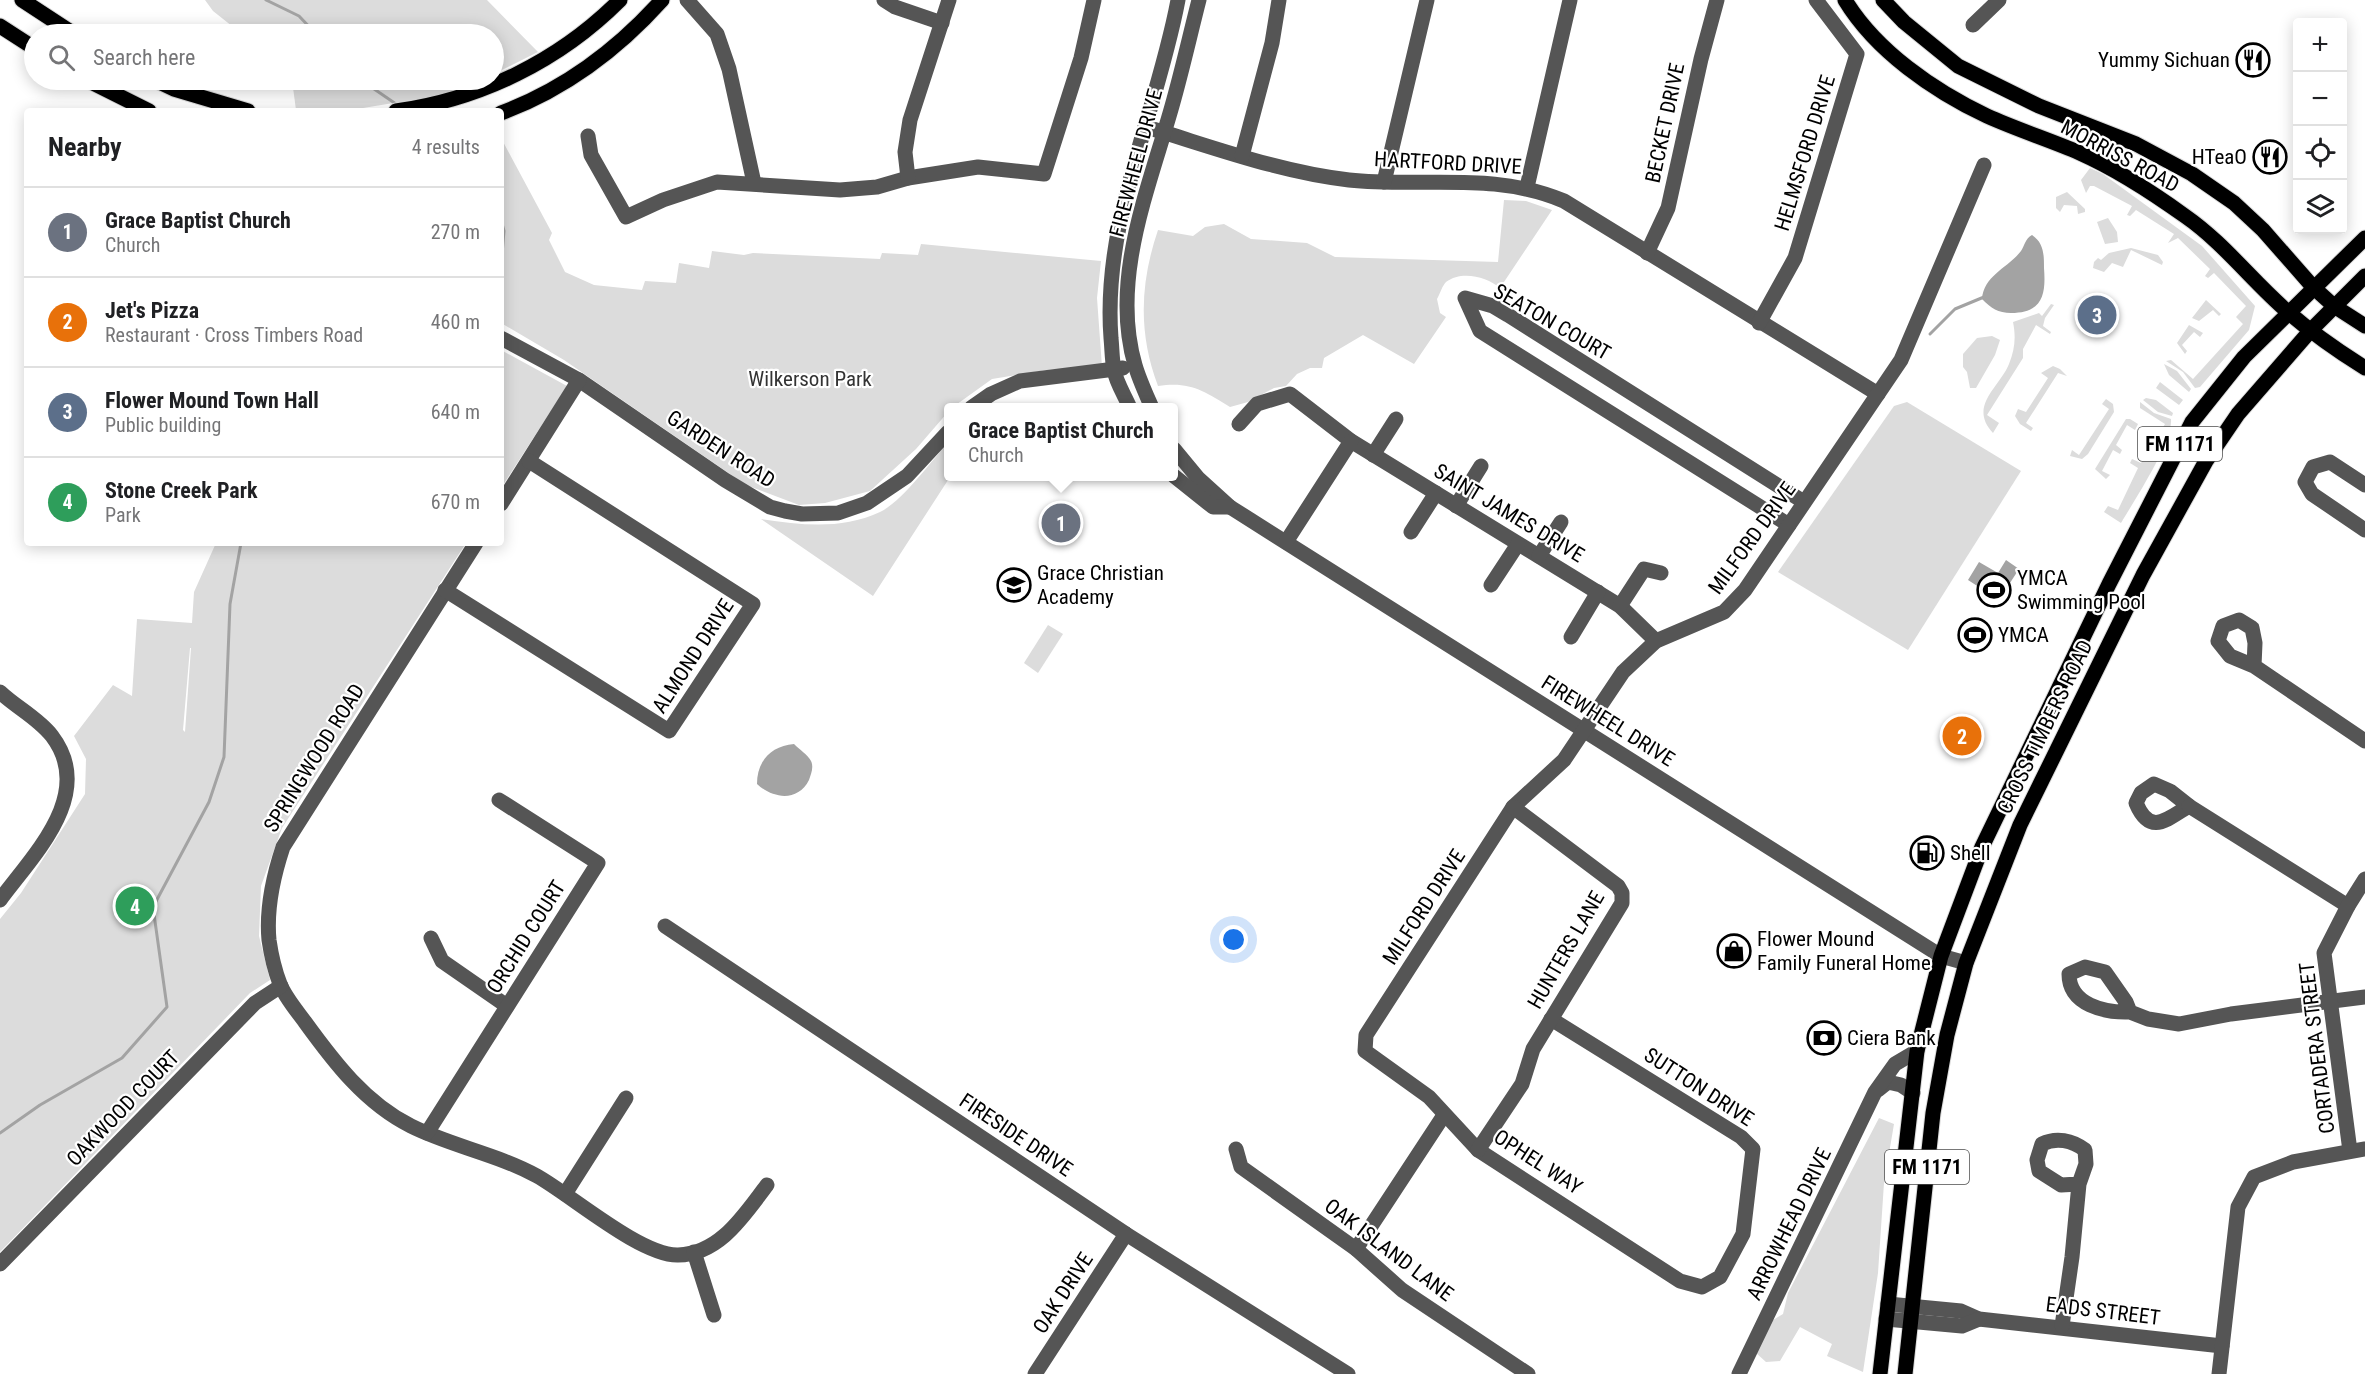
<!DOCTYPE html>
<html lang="en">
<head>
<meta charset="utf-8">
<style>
  body { margin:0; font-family:"Roboto Condensed",sans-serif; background:#f6f6f6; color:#202124 }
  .controls { position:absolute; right:18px; top:18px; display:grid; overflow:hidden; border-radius:6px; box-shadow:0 3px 15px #0003 }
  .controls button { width:54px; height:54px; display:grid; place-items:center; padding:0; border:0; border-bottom:2px solid #e0e0e0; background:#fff; color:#202124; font:30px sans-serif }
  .you { position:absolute; left:1234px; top:940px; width:21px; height:21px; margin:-15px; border:4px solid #fff; border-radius:50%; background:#1a73e8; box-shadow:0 0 0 9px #1a73e833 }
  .badge { display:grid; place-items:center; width:39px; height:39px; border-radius:50%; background:#000; color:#fff; font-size:20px; font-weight:700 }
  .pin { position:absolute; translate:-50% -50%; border:3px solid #fff; box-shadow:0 2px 6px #0006 }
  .popup { position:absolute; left:944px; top:403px; width:234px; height:78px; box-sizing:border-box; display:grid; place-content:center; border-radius:6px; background:#fff; filter:drop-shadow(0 2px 4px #0005); font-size:20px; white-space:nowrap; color:#757577 }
  .popup b { font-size:22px; color:#202124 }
  .popup::after { content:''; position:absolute; left:50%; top:100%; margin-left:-12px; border:12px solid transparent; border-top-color:#fff }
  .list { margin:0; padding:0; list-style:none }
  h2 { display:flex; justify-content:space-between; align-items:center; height:78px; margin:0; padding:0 24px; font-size:26px }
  h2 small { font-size:20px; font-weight:400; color:#757577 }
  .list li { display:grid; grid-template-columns:39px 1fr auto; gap:18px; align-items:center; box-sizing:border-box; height:90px; padding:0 24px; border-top:2px solid #e0e0e0 }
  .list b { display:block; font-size:22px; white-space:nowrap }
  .list p { margin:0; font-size:20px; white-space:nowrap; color:#757577 }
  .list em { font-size:20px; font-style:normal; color:#757577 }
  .icon { flex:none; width:33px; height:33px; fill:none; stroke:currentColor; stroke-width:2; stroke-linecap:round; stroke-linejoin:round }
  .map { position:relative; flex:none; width:2365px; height:1374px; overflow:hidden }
  .search { position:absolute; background:#fff; box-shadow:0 3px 15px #0003; left:24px; top:24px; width:480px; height:66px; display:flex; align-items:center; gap:15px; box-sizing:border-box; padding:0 21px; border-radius:33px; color:#757577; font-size:22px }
  .panel { position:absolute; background:#fff; box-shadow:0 3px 15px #0003; left:24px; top:108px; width:480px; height:438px; border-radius:6px }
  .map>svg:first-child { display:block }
</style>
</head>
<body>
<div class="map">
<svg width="2365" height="1374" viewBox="0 0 2365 1374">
  <rect width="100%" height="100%" fill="#fff"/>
  <g fill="#dcdcdc" fill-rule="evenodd">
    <path d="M205,0H487L538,52L494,74V34H242L213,11Z"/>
    <path d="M292,80H480L442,95L363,108L296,110Z"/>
    <path d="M501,138L552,233L549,240L565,272L594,285L642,290L645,281L676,283L679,263L709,268L712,251L744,255L753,253L880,259L882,253L918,255L921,244L1101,261L1097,298L1102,367L1046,370L992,379L953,407L948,408V412L916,449L870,491L825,503L799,505L746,485L564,360L501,323Z"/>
    <path d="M2090,168L2103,174L2202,246L2255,306L2249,330L2200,387L2195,388L2183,372L2166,361L2171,360L2193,379L2243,324L2236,317L2246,306L2214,273L2208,278L2205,276L2210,269L2178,238L2168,243L2174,234L2136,210L2130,216L2127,215L2132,206L2094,186H2090L2086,193L2081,180Z"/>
    <path d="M2067,192L2085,209V212L2078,214L2077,206L2064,205L2060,212L2056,208V197Z"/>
    <path d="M1504,200L1526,201L1552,210L1500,288C1487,277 1462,270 1446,282C1442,286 1440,294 1437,299L1440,313L1446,317L1414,364L1363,335L1324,358L1322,368H1310L1297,374L1286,386L1274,388L1248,402L1230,407C1204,391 1190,381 1158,386C1138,333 1140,283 1158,230L1193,236L1205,227L1224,224L1251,239L1307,243L1335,257L1498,262Z"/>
    <path d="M2108,218L2117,232L2118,242L2105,244L2097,222Z"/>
    <path d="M2131,248L2158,255L2163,262L2162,265L2131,250L2123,267L2112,263L2104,272L2093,268L2094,262L2098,258L2101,260L2109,253Z"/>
    <path d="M2206,300L2221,314L2219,316L2213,310L2199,321L2192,318Z"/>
    <path d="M2051,304L2054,305L2045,318L2043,326L2051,332L2050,334L2036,325L2023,349V358L1987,415L1999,423L1993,433C1968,406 1999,388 2009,364C2015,349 2016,337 2013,322L2039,313L2042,316Z"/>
    <path d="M2189,325L2203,333L2200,337L2194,332L2182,345L2187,351L2185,354L2177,343Z"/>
    <path d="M1992,336L2000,340L1995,355L1976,388H1970L1967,372L1963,367V354L1977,338Z"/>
    <path d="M501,350L567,386L501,488Z"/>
    <path d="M2164,364L2177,371L2191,389L2189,392L2169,375Z"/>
    <path d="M2053,366L2060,369L2067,376L2058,373L2026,423L2033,428L2031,431L2020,424L2015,416L2018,409L2026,412L2048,378L2041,373Z"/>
    <path d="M2160,382L2183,400L2179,405L2156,388Z"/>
    <path d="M2146,398L2156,400L2173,413L2172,416L2158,412L2143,400Z"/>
    <path d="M2106,399L2113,404L2114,412L2088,454L2082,459L2070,456L2072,450L2079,455L2109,409L2102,404Z"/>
    <path d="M1907,402L2021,471L1908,650L1778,572L1894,406Z"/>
    <path d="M2140,402L2154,413L2171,419C2173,442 2134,501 2121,523L2104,512L2108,506L2118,510L2138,468L2130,463L2132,459L2141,463L2165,424L2140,408Z"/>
    <path d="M2126,419H2130L2138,424L2135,430L2127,425L2116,445L2122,450L2120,454L2113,450L2102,471L2110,475L2106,479L2095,469Z"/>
    <path d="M948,443L950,477L873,596L761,519C802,525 841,530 880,512C903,501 930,462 948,443Z"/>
    <path d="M216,543H466L282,828L261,886L259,936L270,980L250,993L0,1252V919L21,893L85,794L86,759L74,736L113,685L132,696L137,619L192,623L194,592ZM190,648H191L185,732L183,730Z"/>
    <path d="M1048,625L1063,634L1038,673L1024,663Z"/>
    <path d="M1879,1118L1894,1124L1884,1183L1878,1273L1863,1372L1827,1356L1832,1344L1800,1327L1780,1361L1766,1362L1755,1352L1765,1325L1783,1314L1788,1293Z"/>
  </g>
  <g fill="#a3a3a3">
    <path d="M2032,235C2044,243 2044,255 2044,268C2046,294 2043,313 2011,313C1998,313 1991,308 1982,299C1984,275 2008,268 2021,251C2025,245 2025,239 2032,235Z"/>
    <path d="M2006,560L2019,569L1999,600L1968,580L1979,562L1998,573Z"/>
    <path d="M794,744C799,749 808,755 811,761C814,767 811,774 809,780C798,802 773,799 757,784C757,761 771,746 794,744Z"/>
  </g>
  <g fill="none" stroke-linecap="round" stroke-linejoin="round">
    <g stroke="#a3a3a3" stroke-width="3">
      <path d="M266,0L299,16L316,34"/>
      <path d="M361,80L396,104"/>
      <path d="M501,220L504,231L501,266"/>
      <path d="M1930,334L1955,309L1984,297"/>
      <path d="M0,1133L40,1105L122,1058L167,1007L153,907L209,802L224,757L230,604L241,543"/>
    </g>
    <g stroke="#dbdbdb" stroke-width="17">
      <g id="major">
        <path d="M22,0L74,34"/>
        <path d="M1845,0C1876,51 1934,91 1987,116C2018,130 2050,140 2080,153C2116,169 2153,193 2185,216C2224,243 2252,281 2288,312C2312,333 2338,351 2365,368"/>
        <path d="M1883,0L1904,22L1958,66L2039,106L2136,144L2192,174L2234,203L2263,230L2313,287L2334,306L2365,326"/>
        <path d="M0,26L34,48"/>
        <path d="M87,80L149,111"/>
        <path d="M155,80L174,89L248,111"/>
        <path d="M396,111C481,99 559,61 620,0"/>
        <path d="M501,113C563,90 618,49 662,0"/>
        <path d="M1880,1374L1917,1051L1941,956L1982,847L2109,584L2192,422L2244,357L2365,238"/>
        <path d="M1905,1374L1933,1113L1947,1035L1966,963L2020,825L2143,575L2206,461L2238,414L2311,330L2365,276"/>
      </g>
    </g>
    <g stroke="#555" stroke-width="15">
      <path d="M687,0L717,34L729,69L754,183"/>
      <path d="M884,0L895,7L942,23"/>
      <path d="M1973,25L1999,0"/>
      <path d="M1146,127C1213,147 1279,172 1349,180C1423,188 1493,171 1564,201L1878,394"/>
      <path d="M588,136L591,155L626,217L663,200L717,182L840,190L877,187L908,178L978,167L1044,174L1081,58L1094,0"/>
      <path d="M1242,156L1272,43L1279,0"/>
      <path d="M908,178L905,152L910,120L949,0"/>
      <path d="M1384,182L1427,0"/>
      <path d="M1527,187L1570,0"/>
      <path d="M1647,253L1668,208L1701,59L1717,0"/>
      <path d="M1759,323L1795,258L1857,54L1816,0"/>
      <path d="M501,338L579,380L725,480L770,507L785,511L802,514L838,513L867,503L907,476L948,432"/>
      <path d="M971,408L991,394L1020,381L1123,368"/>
      <path d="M1130,408C1125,396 1116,382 1114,370C1112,360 1112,348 1111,338C1102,221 1157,113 1178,0"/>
      <path d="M1152,408C1146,394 1139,379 1135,365C1110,279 1149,188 1172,106C1182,71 1190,35 1199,0"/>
      <path d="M1239,424L1257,404L1290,394L1351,441L1620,606L1656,641"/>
      <path d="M1174,449L1198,478L1230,507L1941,956L1966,963"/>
      <path d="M1373,455L1396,419"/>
      <path d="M1174,476L1213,507H1230"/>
      <path d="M2365,485L2330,462L2313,467L2305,482L2312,494L2365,530"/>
      <path d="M501,504L579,380"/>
      <path d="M1456,506L1481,466"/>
      <path d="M1789,525L1480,331L1465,298L1493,306L1508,315L1804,502"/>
      <path d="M1411,532L1436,493"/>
      <path d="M1286,542L1351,441"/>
      <path d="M476,543L283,847C273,877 266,908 269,940C271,954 275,971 280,984C285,997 297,1011 305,1022C334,1062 365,1103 411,1126C451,1146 497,1154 537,1176C571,1195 641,1256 678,1255C720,1254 744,1215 767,1185"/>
      <path d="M1539,556L1561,522"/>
      <path d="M1491,585L1518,544"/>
      <path d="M445,590L669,731L753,604L529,461"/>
      <path d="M1620,606L1644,569L1661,573"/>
      <path d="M1571,637L1598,592"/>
      <path d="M2254,666L2255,643L2252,628L2239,620L2223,626L2218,641L2230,656L2254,666L2365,741"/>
      <path d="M0,692C17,708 38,718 52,736C96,794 34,854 0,900"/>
      <path d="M2154,784L2170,791L2189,806C2166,820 2150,836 2136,803L2141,793Z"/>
      <path d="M2189,806L2348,906"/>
      <path d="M665,926L1126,1234L1348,1374"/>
      <path d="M431,938L442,961L507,1006"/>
      <path d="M2130,1012C2105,1013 2069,1005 2069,974L2085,967L2105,972L2126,1002L2130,1012L2148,1019L2179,1024L2231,1014L2365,997"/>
      <path d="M1551,1019L1741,1137L1753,1149L1743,1234L1720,1277L1702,1287L1680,1281L1478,1150L1429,1097L1365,1051L1366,1035L1513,807L1564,760L1623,672L1656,641L1724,612L1745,590L1901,360L1984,165"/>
      <path d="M1878,1090L1888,1082L1901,1085L1913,1093"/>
      <path d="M427,1133L598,863L499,800"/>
      <path d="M1236,1149L1241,1167L1356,1249L1402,1290L1528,1374"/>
      <path d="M1478,1150L1522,1084L1533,1049L1622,903V893L1618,886L1513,807"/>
      <path d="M2350,1151L2324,953L2348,906L2365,879"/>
      <path d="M565,1194L626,1098"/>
      <path d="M1356,1249L1444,1115"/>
      <path d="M694,1252L714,1315"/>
      <path d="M0,1264L255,1003L281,986"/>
      <path d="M1888,1304L1961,1311L1979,1319L2222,1346"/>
      <path d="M1886,1319L1962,1326L1979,1319"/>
      <path d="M2062,1326L2072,1257L2079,1184L2086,1164L2085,1150C2072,1140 2056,1137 2042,1144L2037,1160L2039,1171L2061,1185L2079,1184"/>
      <path d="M1035,1374L1126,1234"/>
      <path d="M1739,1374L1875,1092L1895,1064L1917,1051"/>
      <path d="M2219,1374L2238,1207L2254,1177L2293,1162L2365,1149"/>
    </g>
    <use href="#major" stroke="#000" stroke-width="15"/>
  </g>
  <defs>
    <g id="restaurant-ring" transform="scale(1.725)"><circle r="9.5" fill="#fff" stroke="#000" stroke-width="1.5"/><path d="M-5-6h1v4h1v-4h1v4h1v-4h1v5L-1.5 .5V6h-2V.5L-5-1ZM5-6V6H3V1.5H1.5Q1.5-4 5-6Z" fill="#000"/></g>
    <g id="school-ring" transform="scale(1.725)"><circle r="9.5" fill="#fff" stroke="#000" stroke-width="1.5"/><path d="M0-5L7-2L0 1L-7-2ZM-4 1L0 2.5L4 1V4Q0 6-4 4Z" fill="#000"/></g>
    <g id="stadium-ring" transform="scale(1.725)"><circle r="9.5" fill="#fff" stroke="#000" stroke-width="1.5"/><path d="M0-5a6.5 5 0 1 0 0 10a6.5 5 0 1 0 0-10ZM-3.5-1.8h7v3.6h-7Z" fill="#000"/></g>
    <g id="fuel-ring" transform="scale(1.725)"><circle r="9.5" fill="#fff" stroke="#000" stroke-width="1.5"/><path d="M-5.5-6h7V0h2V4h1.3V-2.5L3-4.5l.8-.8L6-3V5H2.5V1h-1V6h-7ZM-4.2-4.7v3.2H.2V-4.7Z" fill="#000"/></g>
    <g id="shop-ring" transform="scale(1.725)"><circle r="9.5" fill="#fff" stroke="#000" stroke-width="1.5"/><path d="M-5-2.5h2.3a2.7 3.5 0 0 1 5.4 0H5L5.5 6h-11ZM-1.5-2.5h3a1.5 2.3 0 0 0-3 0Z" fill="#000"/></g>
    <g id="bank-ring" transform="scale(1.725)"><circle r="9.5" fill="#fff" stroke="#000" stroke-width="1.5"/><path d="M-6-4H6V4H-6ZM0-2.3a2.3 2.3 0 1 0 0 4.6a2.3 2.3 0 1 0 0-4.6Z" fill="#000"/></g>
  </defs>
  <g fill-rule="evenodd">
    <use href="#restaurant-ring" x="2253" y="60"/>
    <use href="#restaurant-ring" x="2270" y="157"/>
    <use href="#school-ring" x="1014" y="585"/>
    <use href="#stadium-ring" x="1994" y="590"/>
    <use href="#stadium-ring" x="1975" y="635"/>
    <use href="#fuel-ring" x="1927" y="853"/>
    <use href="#shop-ring" x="1734" y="951"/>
    <use href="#bank-ring" x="1824" y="1038"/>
  </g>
  <g text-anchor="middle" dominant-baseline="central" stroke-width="4.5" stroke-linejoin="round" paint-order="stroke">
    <g fill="#fff" stroke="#4c4c4c" stroke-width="1.5">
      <rect x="2138" y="427" width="84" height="34" rx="4.5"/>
      <rect x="1885" y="1150" width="84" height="34" rx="4.5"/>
    </g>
    <g font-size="20" font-weight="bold" fill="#000">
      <text x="2180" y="444">FM 1171</text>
      <text x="1927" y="1167">FM 1171</text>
    </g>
    <g font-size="21" fill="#000" stroke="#fff" text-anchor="start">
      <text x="2230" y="60" text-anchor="end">Yummy Sichuan</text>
      <text x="2247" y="157" text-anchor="end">HTeaO</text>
      <text x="1037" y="573">Grace Christian<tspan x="1037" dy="24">Academy</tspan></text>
      <text x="2017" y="578">YMCA<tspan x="2017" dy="24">Swimming Pool</tspan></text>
      <text x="1998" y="635">YMCA</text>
      <text x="1950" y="853">Shell</text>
      <text x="1757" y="939">Flower Mound<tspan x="1757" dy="24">Family Funeral Home</tspan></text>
      <text x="1847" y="1038">Ciera Bank</text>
    </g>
    <g font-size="21" fill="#000" stroke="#fff">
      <text transform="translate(1665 123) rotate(-78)">BECKET DRIVE</text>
      <text transform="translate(1805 153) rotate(-73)">HELMSFORD DRIVE</text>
      <text transform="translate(2120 156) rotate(28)">MORRISS ROAD</text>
      <text transform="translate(1136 163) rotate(-75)">FIREWHEEL DRIVE</text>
      <text transform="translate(1448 163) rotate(3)">HARTFORD DRIVE</text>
      <text transform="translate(1552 322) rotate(30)">SEATON COURT</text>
      <text transform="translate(721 449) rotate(33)">GARDEN ROAD</text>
      <text transform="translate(1509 513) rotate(31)">SAINT JAMES DRIVE</text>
      <text transform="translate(1752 538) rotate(-54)">MILFORD DRIVE</text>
      <text transform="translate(693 656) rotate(-57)">ALMOND DRIVE</text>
      <text transform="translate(1608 721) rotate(32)">FIREWHEEL DRIVE</text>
      <text transform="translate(2045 727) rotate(-64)">CROSS TIMBERS ROAD</text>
      <text transform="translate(314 758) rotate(-58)">SPRINGWOOD ROAD</text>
      <text transform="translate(1424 907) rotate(-57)">MILFORD DRIVE</text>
      <text transform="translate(526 937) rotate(-58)">ORCHID COURT</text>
      <text transform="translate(1566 950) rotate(-60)">HUNTERS LANE</text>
      <text transform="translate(2317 1048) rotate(-97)">CORTADERA STREET</text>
      <text transform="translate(1699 1087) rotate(33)">SUTTON DRIVE</text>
      <text transform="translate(123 1108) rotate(-46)">OAKWOOD COURT</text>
      <text transform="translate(1016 1135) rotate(34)">FIRESIDE DRIVE</text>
      <text transform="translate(1538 1162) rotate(33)">OPHEL WAY</text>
      <text transform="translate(1789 1224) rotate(-64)">ARROWHEAD DRIVE</text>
      <text transform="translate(1389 1250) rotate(37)">OAK ISLAND LANE</text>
      <text transform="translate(1063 1293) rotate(-57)">OAK DRIVE</text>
      <text transform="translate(2103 1311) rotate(7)">EADS STREET</text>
    </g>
    <g font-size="21" fill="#333" stroke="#fff">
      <text x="810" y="379">Wilkerson Park</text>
    </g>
  </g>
</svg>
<div class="controls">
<button>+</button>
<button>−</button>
<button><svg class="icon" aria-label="locate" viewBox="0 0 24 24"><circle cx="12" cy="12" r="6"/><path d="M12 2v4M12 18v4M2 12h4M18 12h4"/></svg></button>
<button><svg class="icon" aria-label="layers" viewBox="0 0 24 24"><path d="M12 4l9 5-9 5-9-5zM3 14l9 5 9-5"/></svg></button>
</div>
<div class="you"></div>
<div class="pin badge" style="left:1061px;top:523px;background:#6b7280">1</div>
<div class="popup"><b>Grace Baptist Church</b>Church</div>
<div class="pin badge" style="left:1962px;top:736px;background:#e8710a">2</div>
<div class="pin badge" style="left:2097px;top:315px;background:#5c6f8a">3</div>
<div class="pin badge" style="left:135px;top:906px;background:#2e9e5b">4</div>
<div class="search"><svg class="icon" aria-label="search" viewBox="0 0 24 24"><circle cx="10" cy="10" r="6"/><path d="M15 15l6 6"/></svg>Search here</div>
<section class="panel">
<h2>Nearby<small>4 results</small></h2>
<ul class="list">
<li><span class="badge" style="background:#6b7280">1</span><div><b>Grace Baptist Church</b><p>Church</p></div><em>270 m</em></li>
<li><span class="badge" style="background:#e8710a">2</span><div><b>Jet's Pizza</b><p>Restaurant · Cross Timbers Road</p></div><em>460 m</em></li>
<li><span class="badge" style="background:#5c6f8a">3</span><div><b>Flower Mound Town Hall</b><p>Public building</p></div><em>640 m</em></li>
<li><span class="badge" style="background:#2e9e5b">4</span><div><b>Stone Creek Park</b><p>Park</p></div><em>670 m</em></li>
</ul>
</section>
</div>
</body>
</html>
